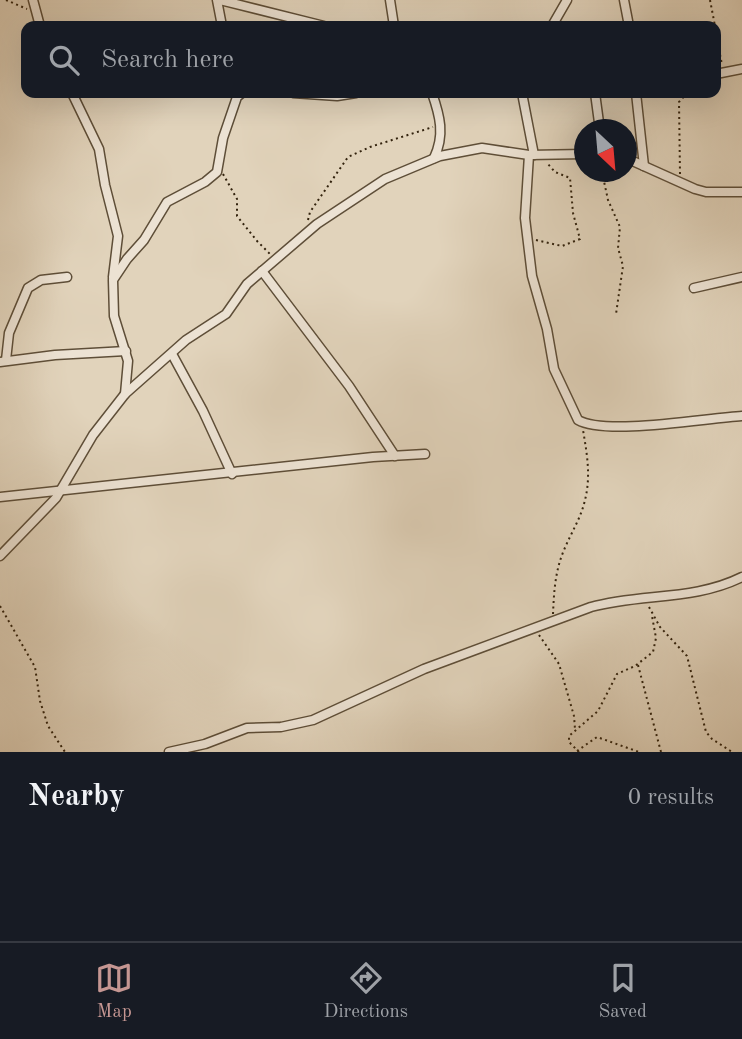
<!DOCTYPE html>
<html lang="en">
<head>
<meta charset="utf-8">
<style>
  body { margin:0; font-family:"Old Standard TT",serif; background:#20242c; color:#f1f3f6 }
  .compass { position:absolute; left:574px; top:119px; width:63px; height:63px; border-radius:50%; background:#171b24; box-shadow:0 7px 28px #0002; rotate:154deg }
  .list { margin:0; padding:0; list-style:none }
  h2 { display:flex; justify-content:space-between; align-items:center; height:91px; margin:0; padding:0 28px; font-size:30px }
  h2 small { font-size:23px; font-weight:400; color:#9ea1a6 }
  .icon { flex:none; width:38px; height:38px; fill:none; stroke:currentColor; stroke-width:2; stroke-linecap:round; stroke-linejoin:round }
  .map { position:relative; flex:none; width:742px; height:752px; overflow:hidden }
  .search { position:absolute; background:#171b24; box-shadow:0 7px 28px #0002; left:21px; right:21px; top:21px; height:77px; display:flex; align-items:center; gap:18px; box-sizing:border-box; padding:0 24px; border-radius:14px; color:#9ea1a6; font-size:26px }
  .sheet { height:189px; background:#171b24 }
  nav { display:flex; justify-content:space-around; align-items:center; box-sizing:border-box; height:98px; border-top:2px solid #363941; background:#171b24; font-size:19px; color:#9ea1a6 }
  nav a { display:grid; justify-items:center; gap:4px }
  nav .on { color:#c59692 }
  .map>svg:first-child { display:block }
</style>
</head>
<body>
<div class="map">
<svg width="742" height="752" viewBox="0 0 742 752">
  <rect width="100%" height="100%" fill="#e1d3bb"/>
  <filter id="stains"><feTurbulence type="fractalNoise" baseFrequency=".00286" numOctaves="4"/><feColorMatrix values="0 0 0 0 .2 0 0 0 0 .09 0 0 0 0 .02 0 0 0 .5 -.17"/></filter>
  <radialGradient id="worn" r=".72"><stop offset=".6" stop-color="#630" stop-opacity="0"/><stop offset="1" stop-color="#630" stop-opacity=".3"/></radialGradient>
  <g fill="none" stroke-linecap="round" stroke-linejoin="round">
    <g stroke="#5e4e38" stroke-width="11">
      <g id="minor">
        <path d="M33,0L40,26"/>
        <path d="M217,0L222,26"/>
        <path d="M220,0L324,26"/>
        <path d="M390,0L394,26"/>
        <path d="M624,0L629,26"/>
        <path d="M552,26L567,0"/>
        <path d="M716,74L742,69"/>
        <path d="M72,93L99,149L105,185L118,236L113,277"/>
        <path d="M293,93L337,96L356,93"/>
        <path d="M432,93C440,116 445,135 434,158"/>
        <path d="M522,93L534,155"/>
        <path d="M595,93L600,130"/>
        <path d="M636,93L644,166"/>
        <path d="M529,155L525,218L532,276L547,329L554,369L578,420C606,436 706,418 742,416"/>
        <path d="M626,158L695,189L706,192H742"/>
        <path d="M262,271L349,386L395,456"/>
        <path d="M694,288L742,277"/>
        <path d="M172,354L203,411L232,474"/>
        <path d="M6,360L9,333L28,288L41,280L67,277"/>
        <path d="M0,362L55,355L126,351"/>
        <path d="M125,394L128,361L114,316L113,280L127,259L144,240L167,202L205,182L217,172L223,138L237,97L242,93"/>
        <path d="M0,497L373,457L425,454"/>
        <path d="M0,556L56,498L93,435L125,394L186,340L226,314L247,284L317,224L385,179L440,156L482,148L529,155L584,154"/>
        <path d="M169,752L205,744L247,728L281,727L313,720L424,669L591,607C641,593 694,601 742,577"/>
      </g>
    </g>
    <g stroke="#32220d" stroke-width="2" stroke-dasharray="2 3.5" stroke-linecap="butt">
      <path d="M6,0L27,9"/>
      <path d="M710,0L715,26"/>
      <path d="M669,22L670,26"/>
      <path d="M716,33L722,65"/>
      <path d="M602,172L608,200L620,227L618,248L623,266L616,314"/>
      <path d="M223,174L237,199V216L257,241L270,254"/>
      <path d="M680,174L679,102L687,93"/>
      <path d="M308,220L310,212L348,157L370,147L433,127"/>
      <path d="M536,240L562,246L580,239L573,213L570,178L555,172L547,163"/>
      <path d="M0,606L35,667L40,701L48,726L65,752"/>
      <path d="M649,607L660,627L687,656L706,732L712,739L732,752"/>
      <path d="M553,614C554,592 555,571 564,550C571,533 581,518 585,500C591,476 587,454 583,430"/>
      <path d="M539,635L559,664L574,716L575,729"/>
      <path d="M638,665L661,752"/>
      <path d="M577,751L597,737L639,752"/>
      <path d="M579,752L569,742V736L598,711L617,674L635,666L653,652L656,638L652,616"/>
    </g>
    <use href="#minor" stroke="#ece2d3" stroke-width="8"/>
  </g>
  <rect width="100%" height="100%" filter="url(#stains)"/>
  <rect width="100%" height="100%" fill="url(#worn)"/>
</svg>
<svg class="compass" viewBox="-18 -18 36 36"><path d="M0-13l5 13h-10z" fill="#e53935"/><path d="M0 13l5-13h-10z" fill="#9ea1a6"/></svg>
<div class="search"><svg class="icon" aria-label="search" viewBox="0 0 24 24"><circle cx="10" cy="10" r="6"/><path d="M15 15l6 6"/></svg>Search here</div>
</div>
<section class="sheet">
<h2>Nearby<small>0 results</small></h2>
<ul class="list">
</ul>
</section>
<nav>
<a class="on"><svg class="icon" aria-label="map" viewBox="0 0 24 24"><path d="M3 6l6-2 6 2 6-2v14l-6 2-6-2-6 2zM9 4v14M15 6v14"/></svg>Map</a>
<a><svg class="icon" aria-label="directions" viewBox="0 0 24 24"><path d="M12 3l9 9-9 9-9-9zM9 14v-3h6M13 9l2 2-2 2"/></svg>Directions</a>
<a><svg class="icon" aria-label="saved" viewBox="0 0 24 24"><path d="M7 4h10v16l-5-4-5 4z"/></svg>Saved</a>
</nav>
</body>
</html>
